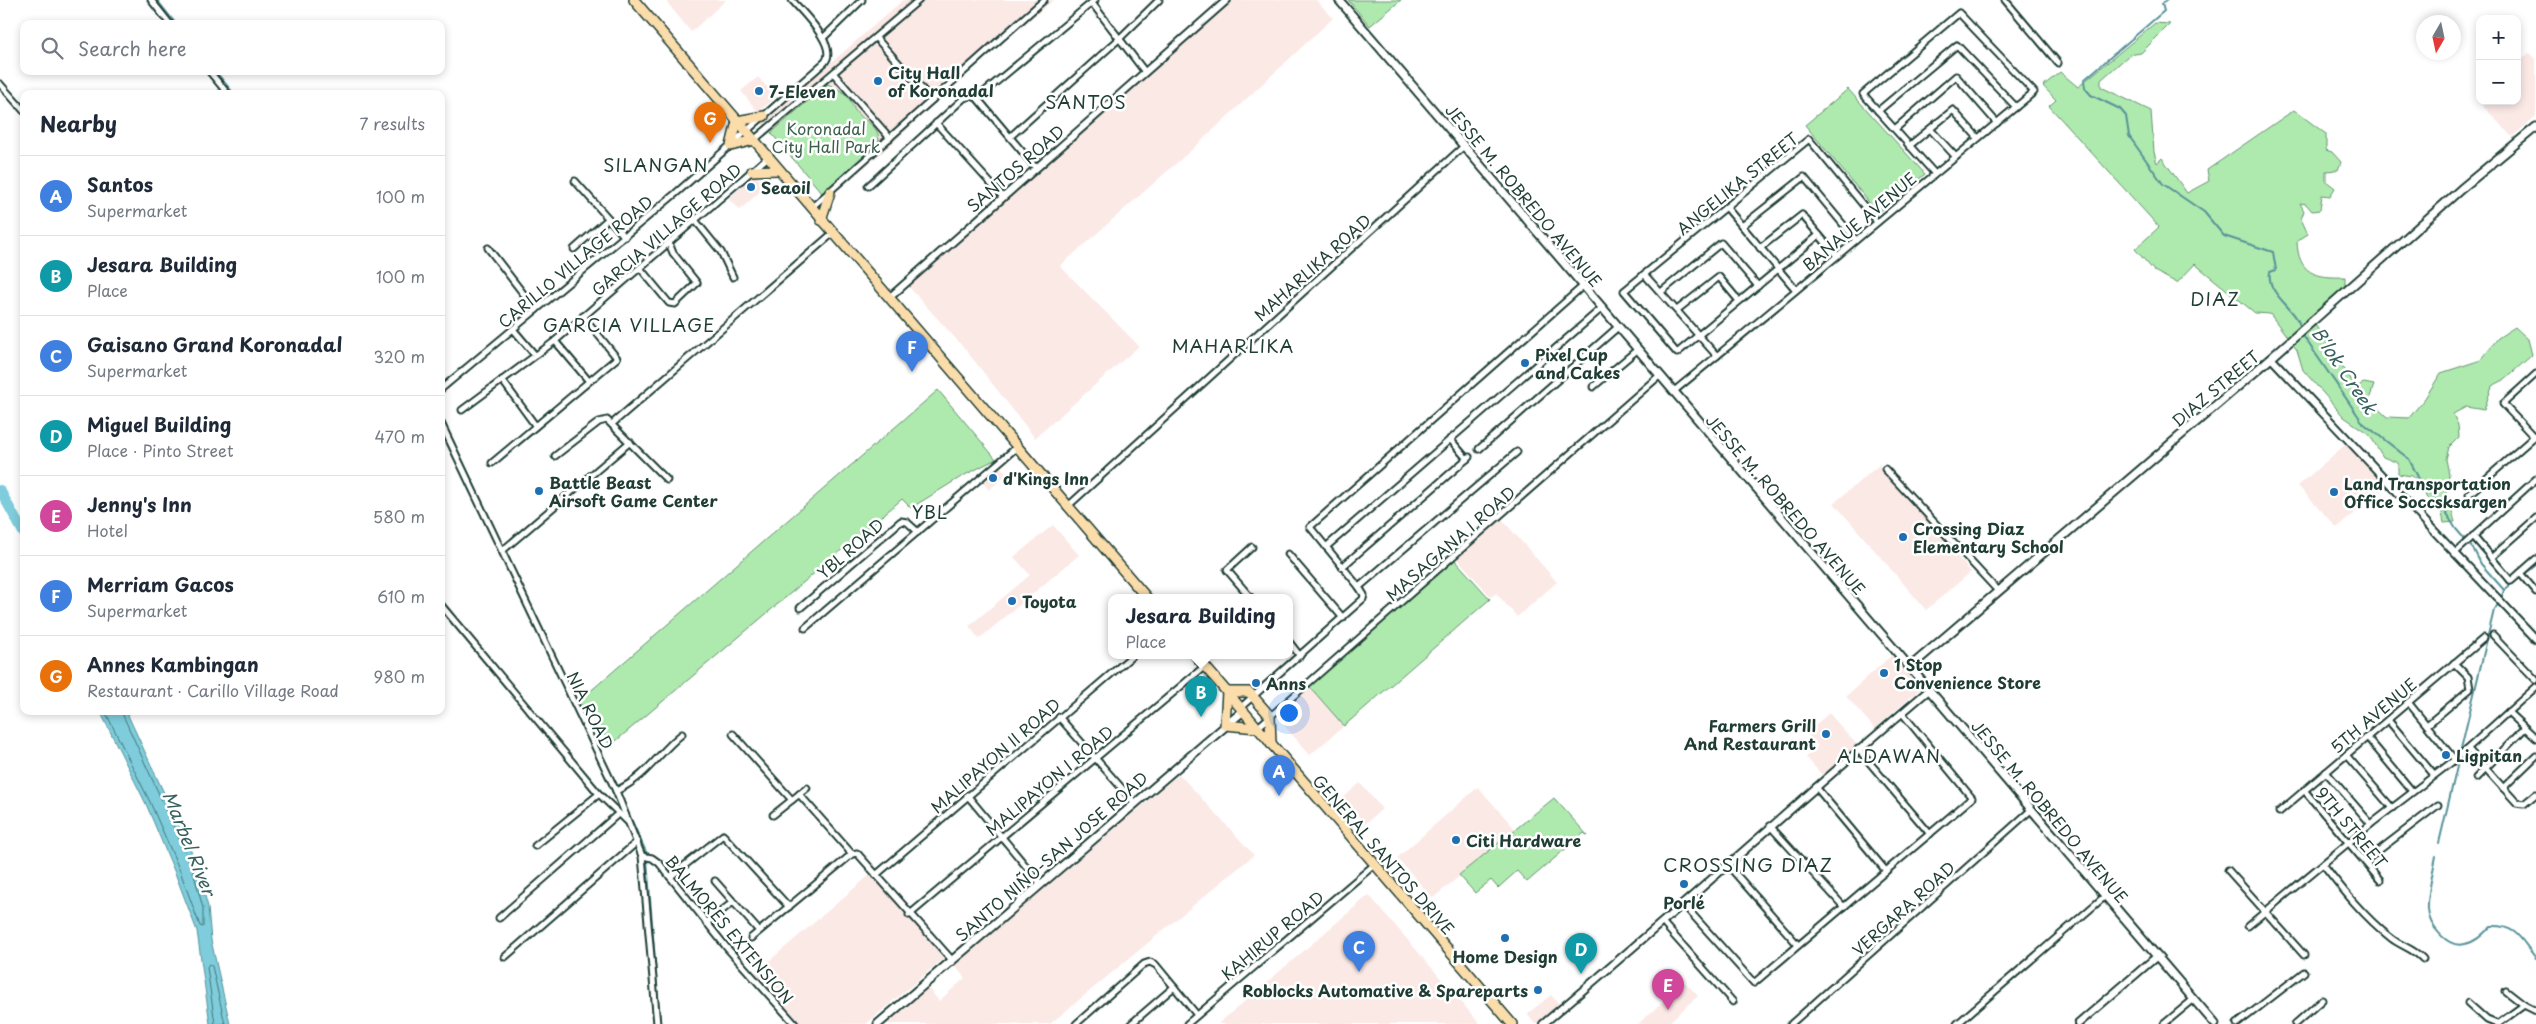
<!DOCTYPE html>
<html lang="en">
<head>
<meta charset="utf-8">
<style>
  body { margin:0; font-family:"Playpen Sans",sans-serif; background:#f6f6f7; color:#1f2937 }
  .controls { position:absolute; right:15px; top:15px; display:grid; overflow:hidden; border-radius:10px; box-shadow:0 2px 8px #0003 }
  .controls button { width:45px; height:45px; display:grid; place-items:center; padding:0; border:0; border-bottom:1px solid #e0e1e3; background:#fff; color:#1f2937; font:25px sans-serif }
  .compass { position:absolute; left:2416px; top:15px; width:45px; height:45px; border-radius:50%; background:#fff; box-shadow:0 2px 8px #0003; rotate:189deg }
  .you { position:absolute; left:1288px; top:712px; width:18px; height:18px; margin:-12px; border:4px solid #fff; border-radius:50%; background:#1a73e8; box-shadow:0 0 0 8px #1a73e833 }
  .badge { display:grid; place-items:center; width:32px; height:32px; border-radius:50%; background:#d93025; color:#fff; font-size:16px; font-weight:700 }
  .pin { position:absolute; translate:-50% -41px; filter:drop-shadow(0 1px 2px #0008) }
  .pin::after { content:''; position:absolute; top:26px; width:18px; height:15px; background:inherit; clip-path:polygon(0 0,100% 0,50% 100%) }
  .popup { position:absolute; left:1108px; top:594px; width:185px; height:65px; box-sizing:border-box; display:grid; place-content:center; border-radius:10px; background:#fff; filter:drop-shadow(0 1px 4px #0005); font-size:16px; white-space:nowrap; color:#747a83 }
  .popup b { font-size:19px; color:#1f2937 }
  .popup::after { content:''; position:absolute; left:50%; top:100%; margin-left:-10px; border:10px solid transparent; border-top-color:#fff }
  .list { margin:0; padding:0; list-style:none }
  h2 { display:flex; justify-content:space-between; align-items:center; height:65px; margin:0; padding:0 20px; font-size:21px }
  h2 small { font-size:16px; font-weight:400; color:#747a83 }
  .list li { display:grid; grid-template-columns:32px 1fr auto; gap:15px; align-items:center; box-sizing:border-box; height:80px; padding:0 20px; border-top:1px solid #e0e1e3 }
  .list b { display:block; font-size:19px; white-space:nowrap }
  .list p { margin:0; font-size:16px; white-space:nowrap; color:#747a83 }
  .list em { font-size:16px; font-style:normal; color:#747a83 }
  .icon { flex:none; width:28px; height:28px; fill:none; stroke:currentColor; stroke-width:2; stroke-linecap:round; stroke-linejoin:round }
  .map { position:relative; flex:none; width:2536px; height:1024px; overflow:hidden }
  .search { position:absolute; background:#fff; box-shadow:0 2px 8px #0003; left:20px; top:20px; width:425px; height:55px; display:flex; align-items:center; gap:12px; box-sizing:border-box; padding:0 18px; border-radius:10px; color:#747a83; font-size:19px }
  .panel { position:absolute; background:#fff; box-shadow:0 2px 8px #0003; left:20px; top:90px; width:425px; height:625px; border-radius:10px }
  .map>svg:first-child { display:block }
</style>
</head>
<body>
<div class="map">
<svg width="2536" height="1024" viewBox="0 0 2536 1024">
  <rect width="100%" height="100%" fill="#fff"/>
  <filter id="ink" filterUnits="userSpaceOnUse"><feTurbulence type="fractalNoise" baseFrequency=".02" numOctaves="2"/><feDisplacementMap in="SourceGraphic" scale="10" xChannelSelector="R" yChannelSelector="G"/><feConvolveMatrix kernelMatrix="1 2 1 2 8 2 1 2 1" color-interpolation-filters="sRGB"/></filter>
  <g filter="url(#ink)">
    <g fill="#fbe9e6">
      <path d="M665,0H726L691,32Z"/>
      <path d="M903,0H1054L980,61L894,142L834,194L828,187L822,193L762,123Z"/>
      <path d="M1233,0H1316L1333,18L1197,145L1060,266L1139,346L1035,438L965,349L908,286Z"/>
      <path d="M2529,53L2536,60V116L2512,137L2481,104L2484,101H2517V64Z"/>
      <path d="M758,77L776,97L758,112L741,91Z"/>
      <path d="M755,174L766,186L740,210L728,199Z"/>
      <path d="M2347,443L2387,485L2337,528L2298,486Z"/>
      <path d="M999,465L1007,474L989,490L981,480Z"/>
      <path d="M1879,465L1971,572L1926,610L1834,503Z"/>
      <path d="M1500,517L1557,582L1517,617L1496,593L1491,597L1456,557Z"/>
      <path d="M1053,525L1079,555L979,639L969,626L1030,575L1014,557Z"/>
      <path d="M1892,655L1921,688L1875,729L1846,696Z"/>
      <path d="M1309,686L1344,726L1310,755L1275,715Z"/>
      <path d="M1829,713L1857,745L1822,775L1806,757L1818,746L1806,733Z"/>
      <path d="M1179,774L1254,855L1050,1024H884L928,988L939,1001L965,978L954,965Z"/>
      <path d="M1360,783L1382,809L1365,824L1343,798Z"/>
      <path d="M1478,787L1516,830L1433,898L1397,858Z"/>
      <path d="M871,874L944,958L866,1024H800L754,974Z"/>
      <path d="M1369,895L1480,1024H1218Z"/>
      <path d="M1685,982L1698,996L1667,1024H1638Z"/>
      <path d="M1551,995L1561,1006L1540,1024H1535L1527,1014Z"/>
    </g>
    <g fill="#aee9ae" stroke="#669371">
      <path d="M1348,0H1401L1370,26Z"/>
      <path d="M2155,23L2170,24L2141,53L2129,55L2101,80V87L2151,111L2154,152L2157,163L2162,158L2187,193L2209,181L2207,170L2294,110L2326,134V150L2332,152L2341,162L2338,170L2326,171V181L2335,188L2330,196L2322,195L2320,210L2312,211L2306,204L2300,203L2304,211L2301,219L2308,234L2297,241C2298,274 2316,278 2345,277V288L2310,317L2356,387L2364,383L2374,385L2369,400L2387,417L2409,418L2425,398L2441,373L2481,360L2498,338L2515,327L2528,339L2532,355L2504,380L2492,386L2484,410L2466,407L2453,414L2458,425L2459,437L2449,447L2446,459L2449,475L2446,490L2455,522L2444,523L2442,513L2426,497L2424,484L2412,476L2398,474V463L2383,457L2369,434L2344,417L2303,370L2297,350L2270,314L2255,313L2195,264L2177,283L2154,271L2135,249L2159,227L2049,106L2056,100L2043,86L2060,72L2078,87Z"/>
      <path d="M827,84C836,87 845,92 850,100C853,104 853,109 857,113C867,123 880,126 879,143L822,193L771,133Z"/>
      <path d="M1848,89L1925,174L1878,213L1805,125Z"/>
      <path d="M938,390L996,459L961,477L911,508L902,499L610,746L592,710L585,714L579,701Z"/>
      <path d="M1455,560L1490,599L1344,726L1309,686Z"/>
      <path d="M1554,798L1588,836L1584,833L1527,882L1517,871L1498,888L1491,880L1475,893L1459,875Z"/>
    </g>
    <path fill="#7eccdc" stroke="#589399" d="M100,711H126L196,862L208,907L211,940L230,1024H210L197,931L175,873L146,804Z"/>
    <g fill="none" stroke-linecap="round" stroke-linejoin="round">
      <g stroke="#457677" stroke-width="1">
        <path d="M105,711L150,802L180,871L200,926L203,927V908L191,864L121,711"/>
        <path d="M215,1024L207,967L209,964L212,966L225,1024"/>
      </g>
      <g stroke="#589399" stroke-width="2">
        <path d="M157,0L176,24"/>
        <path d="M2167,0L2162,4L2164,11L2084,80L2085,88L2091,95L2120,109L2126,116L2129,136L2163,184L2204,212L2224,236L2273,252L2276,270L2270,272C2266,295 2297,308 2301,329"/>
        <path d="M215,71L234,94"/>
        <path d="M2302,334L2363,423L2409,459L2423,487L2438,500L2456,529L2474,550L2481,564L2504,590"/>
        <path d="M441,416L470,477"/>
        <path d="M472,481L503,547"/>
        <path d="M505,551L535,614"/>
        <path d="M2504,590L2536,565"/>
        <path d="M2501,599L2504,590"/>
        <path d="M2460,753L2494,610L2499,603"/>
        <path d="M620,795L647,854"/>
        <path d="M2439,843L2459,758"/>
        <path d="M2436,856C2433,872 2427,894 2428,910C2429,926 2448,949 2465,944C2476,942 2483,934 2491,926C2517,925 2521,940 2536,958"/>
        <path d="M647,860L660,1024"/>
      </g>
      <path stroke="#7eccdc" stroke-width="10" d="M0,490L24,534"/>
      <path stroke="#d2d8d6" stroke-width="5" stroke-dasharray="5 2.5" stroke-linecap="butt" d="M1469,457L1479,449"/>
      <g stroke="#1f3d34" stroke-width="9">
        <g id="minor">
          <path d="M151,0L170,24"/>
          <path d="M2005,0L2058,63"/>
          <path d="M1092,3L1145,72"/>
          <path d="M823,38L862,0"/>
          <path d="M876,38L932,100"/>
          <path d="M209,71L228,94"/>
          <path d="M834,74L890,138"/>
          <path d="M0,84L24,111"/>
          <path d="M1878,111L1957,45L2016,107"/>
          <path d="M936,123L1003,197"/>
          <path d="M1895,129L1956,76L1997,123"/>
          <path d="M1930,129L1956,157"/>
          <path d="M1011,136L1119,39L1159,0"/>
          <path d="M754,140L919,0"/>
          <path d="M1909,146L1953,110L1978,138"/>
          <path d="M1036,168L977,98L1095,0"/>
          <path d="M575,181L625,237"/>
          <path d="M868,186L964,98L971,96L977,98"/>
          <path d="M1726,207L1796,290"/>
          <path d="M811,208L1044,0"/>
          <path d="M695,220L721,252L733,277"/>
          <path d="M1742,226L1804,177L1856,240"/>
          <path d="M1819,235L1677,353L1624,291L1809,139L1877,222"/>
          <path d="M488,248L536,310"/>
          <path d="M1760,248L1802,215L1837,256"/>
          <path d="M574,249L608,219"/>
          <path d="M640,268L669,303L675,304L697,283L673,253L669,243"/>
          <path d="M1644,274L1717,356"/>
          <path d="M1661,292L1721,243L1758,286"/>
          <path d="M1677,310L1719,277L1739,301"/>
          <path d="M513,329L535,355"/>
          <path d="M555,341L588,380"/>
          <path d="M502,380L535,425"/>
          <path d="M1593,387L1637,350"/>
          <path d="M441,389L675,194L825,62C838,46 803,13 792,0"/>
          <path d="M1673,392C1794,293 1913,192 2034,92L1959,13L1863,94L1935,174"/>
          <path d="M462,410L555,341L768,157"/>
          <path d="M441,423L616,791L642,856L657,1024"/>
          <path d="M613,423L833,233"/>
          <path d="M2534,437L2503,404L2536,374"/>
          <path d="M1450,439L1467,459"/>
          <path d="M1479,449L1618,327"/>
          <path d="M555,456L599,422L607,420L667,480"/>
          <path d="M492,463L617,358L583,316"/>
          <path d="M1885,469L1998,591"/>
          <path d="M2469,494L2536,435"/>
          <path d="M1067,507L1464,146"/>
          <path d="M2473,536L2511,581L2536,559"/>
          <path d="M1326,547L1602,308"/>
          <path d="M502,551L630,442"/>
          <path d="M2455,553L2536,479"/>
          <path d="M1288,554L1343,618"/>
          <path d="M2491,558L2536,518"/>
          <path d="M1342,567L1469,457"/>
          <path d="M2520,573L2536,592"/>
          <path d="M1359,587L1517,452"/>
          <path d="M1251,598L1227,570L1252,547"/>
          <path d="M441,605L599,794L627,821"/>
          <path d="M800,608L901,521L907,522L918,532"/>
          <path d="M805,628L1017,447"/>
          <path d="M2493,635L2536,680"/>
          <path d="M1290,643L1300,656"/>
          <path d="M2408,702L2455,760"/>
          <path d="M1240,708L1363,599L1364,595L1359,587L1310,527L1583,286"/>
          <path d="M2508,712L2536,738"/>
          <path d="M1059,717L1134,802"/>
          <path d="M2388,720L2434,775"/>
          <path d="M2427,725L2470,689L2468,677L2454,663"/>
          <path d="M1257,728L1659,376"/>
          <path d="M733,734L792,800"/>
          <path d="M2367,737L2412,791"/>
          <path d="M1858,749L1930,834"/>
          <path d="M2468,749L2517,803L2524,804L2536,794"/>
          <path d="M2346,755L2392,808"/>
          <path d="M2326,772L2371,824"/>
          <path d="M2476,778L2525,728"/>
          <path d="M1816,787L1886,871"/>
          <path d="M2503,788L2536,756"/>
          <path d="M2304,790L2380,880"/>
          <path d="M616,791C649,775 656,755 682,734"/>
          <path d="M799,794L852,854"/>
          <path d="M967,795L1040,883"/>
          <path d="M2279,812L2484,638"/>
          <path d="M773,815L807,788"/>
          <path d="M1770,826L1844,907"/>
          <path d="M535,846L599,794"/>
          <path d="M642,856L652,858L659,863L727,948L795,1024"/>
          <path d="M2365,861L2438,805"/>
          <path d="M1727,864L1798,945"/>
          <path d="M2323,864C2343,890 2364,917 2391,938C2401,946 2414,949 2423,959"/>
          <path d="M2228,870L2304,955"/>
          <path d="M876,875L1132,656"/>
          <path d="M670,877L723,835L789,907"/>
          <path d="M715,881L759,931"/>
          <path d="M1683,904L1754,983L1972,798L1902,713"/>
          <path d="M909,915L1205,666"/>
          <path d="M499,918L618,814"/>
          <path d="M1662,922L1733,1002"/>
          <path d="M706,923L733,902"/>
          <path d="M2248,926L2371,824L2457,758L2536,687"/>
          <path d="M751,938L852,854L857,853L952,960"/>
          <path d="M505,957L637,842"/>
          <path d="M2506,991L2524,1005L2536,1011"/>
          <path d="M2468,1003L2487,1020L2497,1024"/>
          <path d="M1076,1024L1144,964L1150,962L1156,965L1197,1015"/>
          <path d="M1131,1024L1174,987"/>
          <path d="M1187,1024L1374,865"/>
          <path d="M1791,1024L2031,810"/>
          <path d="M1957,1024L2104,897"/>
          <path d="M2164,1024L2194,999"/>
          <path d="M2237,1024L2304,972"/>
          <path d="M2295,1024L2322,1000"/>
          <path d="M2498,1024L2524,1005"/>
        </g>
      </g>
      <g stroke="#1f3d34" stroke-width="10">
        <g id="tertiary">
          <path d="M889,298L1227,0"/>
          <path d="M2271,358L2536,639"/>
          <path d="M1543,1024C1674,915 1799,800 1929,690"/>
          <path d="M2078,1024L2156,957"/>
        </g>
      </g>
      <g stroke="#1f3d34" stroke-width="11">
        <g id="secondary">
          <path d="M1339,0L2215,1024"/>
          <path d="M1910,667L2271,358L2461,189L2536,127"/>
          <path d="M878,1024L1243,711"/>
        </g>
      </g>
      <g stroke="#1f3d34" stroke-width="12">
        <g id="trunk">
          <path d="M634,0L1147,598"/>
          <path d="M737,121L731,146L754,140"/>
          <path d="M737,121L764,116"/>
          <path d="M752,171L778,170"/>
          <path d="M821,220L830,192"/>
          <path d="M1196,656L1512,1024"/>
          <path d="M1227,692H1249L1270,716L1271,744"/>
          <path d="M1227,692L1225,725L1257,728"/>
        </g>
      </g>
      <use href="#minor" stroke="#fff" stroke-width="5"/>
      <use href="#tertiary" stroke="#fff" stroke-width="6"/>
      <use href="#secondary" stroke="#fff" stroke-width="7"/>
      <use href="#trunk" stroke="#faddab" stroke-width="9"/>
    </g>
  </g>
  <g fill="#1f6fb2" stroke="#fff" stroke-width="2">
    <circle cx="878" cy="81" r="5"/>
    <circle cx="759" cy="91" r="5"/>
    <circle cx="751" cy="187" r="5"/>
    <circle cx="1525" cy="363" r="5"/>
    <circle cx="993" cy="478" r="5"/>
    <circle cx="539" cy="491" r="5"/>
    <circle cx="2334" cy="492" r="5"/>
    <circle cx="1903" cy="537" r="5"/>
    <circle cx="1012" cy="601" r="5"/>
    <circle cx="1884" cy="673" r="5"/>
    <circle cx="1256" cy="683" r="5"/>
    <circle cx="1826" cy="734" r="5"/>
    <circle cx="2446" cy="755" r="5"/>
    <circle cx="1456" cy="840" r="5"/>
    <circle cx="1684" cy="884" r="5"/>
    <circle cx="1505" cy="938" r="5"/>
    <circle cx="1538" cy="990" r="5"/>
  </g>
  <g text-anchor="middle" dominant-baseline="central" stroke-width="5" stroke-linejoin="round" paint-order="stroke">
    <g font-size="16" font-weight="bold" fill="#1f3d34" stroke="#fff" text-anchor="start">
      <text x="888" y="72">City Hall<tspan x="888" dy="18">of Koronadal</tspan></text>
      <text x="769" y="91">7-Eleven</text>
      <text x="761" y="187">Seaoil</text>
      <text x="1535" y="354">Pixel Cup<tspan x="1535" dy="18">and Cakes</tspan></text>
      <text x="1003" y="478">d'Kings Inn</text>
      <text x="549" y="482">Battle Beast<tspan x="549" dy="18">Airsoft Game Center</tspan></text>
      <text x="2344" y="483">Land Transportation<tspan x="2344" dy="18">Office Soccsksargen</tspan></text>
      <text x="1913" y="528">Crossing Diaz<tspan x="1913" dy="18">Elementary School</tspan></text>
      <text x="1022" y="601">Toyota</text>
      <text x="1894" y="664">1 Stop<tspan x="1894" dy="18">Convenience Store</tspan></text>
      <text x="1266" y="683">Anns</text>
      <text x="1816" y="725" text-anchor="end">Farmers Grill<tspan x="1816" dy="18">And Restaurant</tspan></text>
      <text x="2456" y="755">Ligpitan</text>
      <text x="1466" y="840">Citi Hardware</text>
      <text x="1684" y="902" text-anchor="middle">Porlé</text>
      <text x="1505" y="956" text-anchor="middle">Home Design</text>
      <text x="1528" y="990" text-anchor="end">Roblocks Automative &amp; Spareparts</text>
    </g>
    <g font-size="16" fill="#3c5f4c" stroke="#fff">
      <text x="826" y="128">Koronadal<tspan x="826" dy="18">City Hall Park</tspan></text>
    </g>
    <g font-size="16" fill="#1f3d34" stroke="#fff">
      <text transform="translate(1015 168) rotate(-41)">SANTOS ROAD</text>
      <text transform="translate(1737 183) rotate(-39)">ANGELIKA STREET</text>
      <text transform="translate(1524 195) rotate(50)">JESSE M. ROBREDO AVENUE</text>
      <text transform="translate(1859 221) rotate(-40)">BANAUE AVENUE</text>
      <text transform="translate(666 229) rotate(-41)">GARCIA VILLAGE ROAD</text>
      <text transform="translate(575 261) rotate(-40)">CARILLO VILLAGE ROAD</text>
      <text transform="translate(1312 267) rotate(-42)">MAHARLIKA ROAD</text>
      <text transform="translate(2215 388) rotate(-40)">DIAZ STREET</text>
      <text transform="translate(1786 504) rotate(49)">JESSE M. ROBREDO AVENUE</text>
      <text transform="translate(1450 543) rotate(-41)">MASAGANA I ROAD</text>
      <text transform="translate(850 548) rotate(-41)">YBL ROAD</text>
      <text transform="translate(591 710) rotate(64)">NIA ROAD</text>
      <text transform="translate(2373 715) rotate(-40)">5TH AVENUE</text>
      <text transform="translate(995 755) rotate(-41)">MALIPAYON II ROAD</text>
      <text transform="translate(1049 780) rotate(-40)">MALIPAYON I ROAD</text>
      <text transform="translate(2050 811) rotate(50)">JESSE M. ROBREDO AVENUE</text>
      <text transform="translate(2352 827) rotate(50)">9TH STREET</text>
      <text transform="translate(1384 854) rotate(49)">GENERAL SANTOS DRIVE</text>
      <text transform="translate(1051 856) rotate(-41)">SANTO NIÑO-SAN JOSE ROAD</text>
      <text transform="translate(1903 908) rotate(-42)">VERGARA ROAD</text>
      <text transform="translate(730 929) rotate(50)">BALMORES EXTENSION</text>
      <text transform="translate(1272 935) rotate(-40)">KAHIRUP ROAD</text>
    </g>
    <g font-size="18" letter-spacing="1" fill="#1f3d34" stroke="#fff">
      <text x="1086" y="101">SANTOS</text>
      <text x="656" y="164">SILANGAN</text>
      <text x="2215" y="298">DIAZ</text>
      <text x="629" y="324">GARCIA VILLAGE</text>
      <text x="1233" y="345">MAHARLIKA</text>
      <text x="930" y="511">YBL</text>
      <text x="1889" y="755">ALDAWAN</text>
    </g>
    <g font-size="18" font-style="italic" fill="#37615e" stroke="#fff">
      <text transform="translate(2345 370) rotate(56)">B'lok Creek</text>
      <text transform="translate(190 843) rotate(68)">Marbel River</text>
    </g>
    <g font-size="19" letter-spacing="1" fill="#1f3d34" stroke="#fff">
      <text x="1748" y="864">CROSSING DIAZ</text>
    </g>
  </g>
</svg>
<div class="controls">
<button>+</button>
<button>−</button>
</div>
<svg class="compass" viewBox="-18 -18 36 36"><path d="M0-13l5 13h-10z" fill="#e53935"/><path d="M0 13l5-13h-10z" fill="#747a83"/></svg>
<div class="you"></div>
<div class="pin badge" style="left:1279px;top:796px;background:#3f7fe0">A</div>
<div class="pin badge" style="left:1201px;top:717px;background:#0f9aa8">B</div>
<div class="popup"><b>Jesara Building</b>Place</div>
<div class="pin badge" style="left:1359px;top:972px;background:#3f7fe0">C</div>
<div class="pin badge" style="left:1581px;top:974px;background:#0f9aa8">D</div>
<div class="pin badge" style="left:1668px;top:1010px;background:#d1479c">E</div>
<div class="pin badge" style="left:912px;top:372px;background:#3f7fe0">F</div>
<div class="pin badge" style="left:710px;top:143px;background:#e8710a">G</div>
<div class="search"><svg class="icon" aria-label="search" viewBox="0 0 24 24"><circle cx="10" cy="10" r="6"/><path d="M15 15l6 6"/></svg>Search here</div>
<section class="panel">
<h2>Nearby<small>7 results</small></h2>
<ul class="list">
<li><span class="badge" style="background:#3f7fe0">A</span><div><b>Santos</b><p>Supermarket</p></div><em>100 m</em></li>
<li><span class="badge" style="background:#0f9aa8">B</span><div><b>Jesara Building</b><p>Place</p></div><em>100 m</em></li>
<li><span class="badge" style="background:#3f7fe0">C</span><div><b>Gaisano Grand Koronadal</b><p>Supermarket</p></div><em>320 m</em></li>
<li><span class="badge" style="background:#0f9aa8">D</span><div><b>Miguel Building</b><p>Place · Pinto Street</p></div><em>470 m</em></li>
<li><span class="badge" style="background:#d1479c">E</span><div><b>Jenny's Inn</b><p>Hotel</p></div><em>580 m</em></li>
<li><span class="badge" style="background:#3f7fe0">F</span><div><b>Merriam Gacos</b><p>Supermarket</p></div><em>610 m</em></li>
<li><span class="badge" style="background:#e8710a">G</span><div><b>Annes Kambingan</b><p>Restaurant · Carillo Village Road</p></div><em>980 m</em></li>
</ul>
</section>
</div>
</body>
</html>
